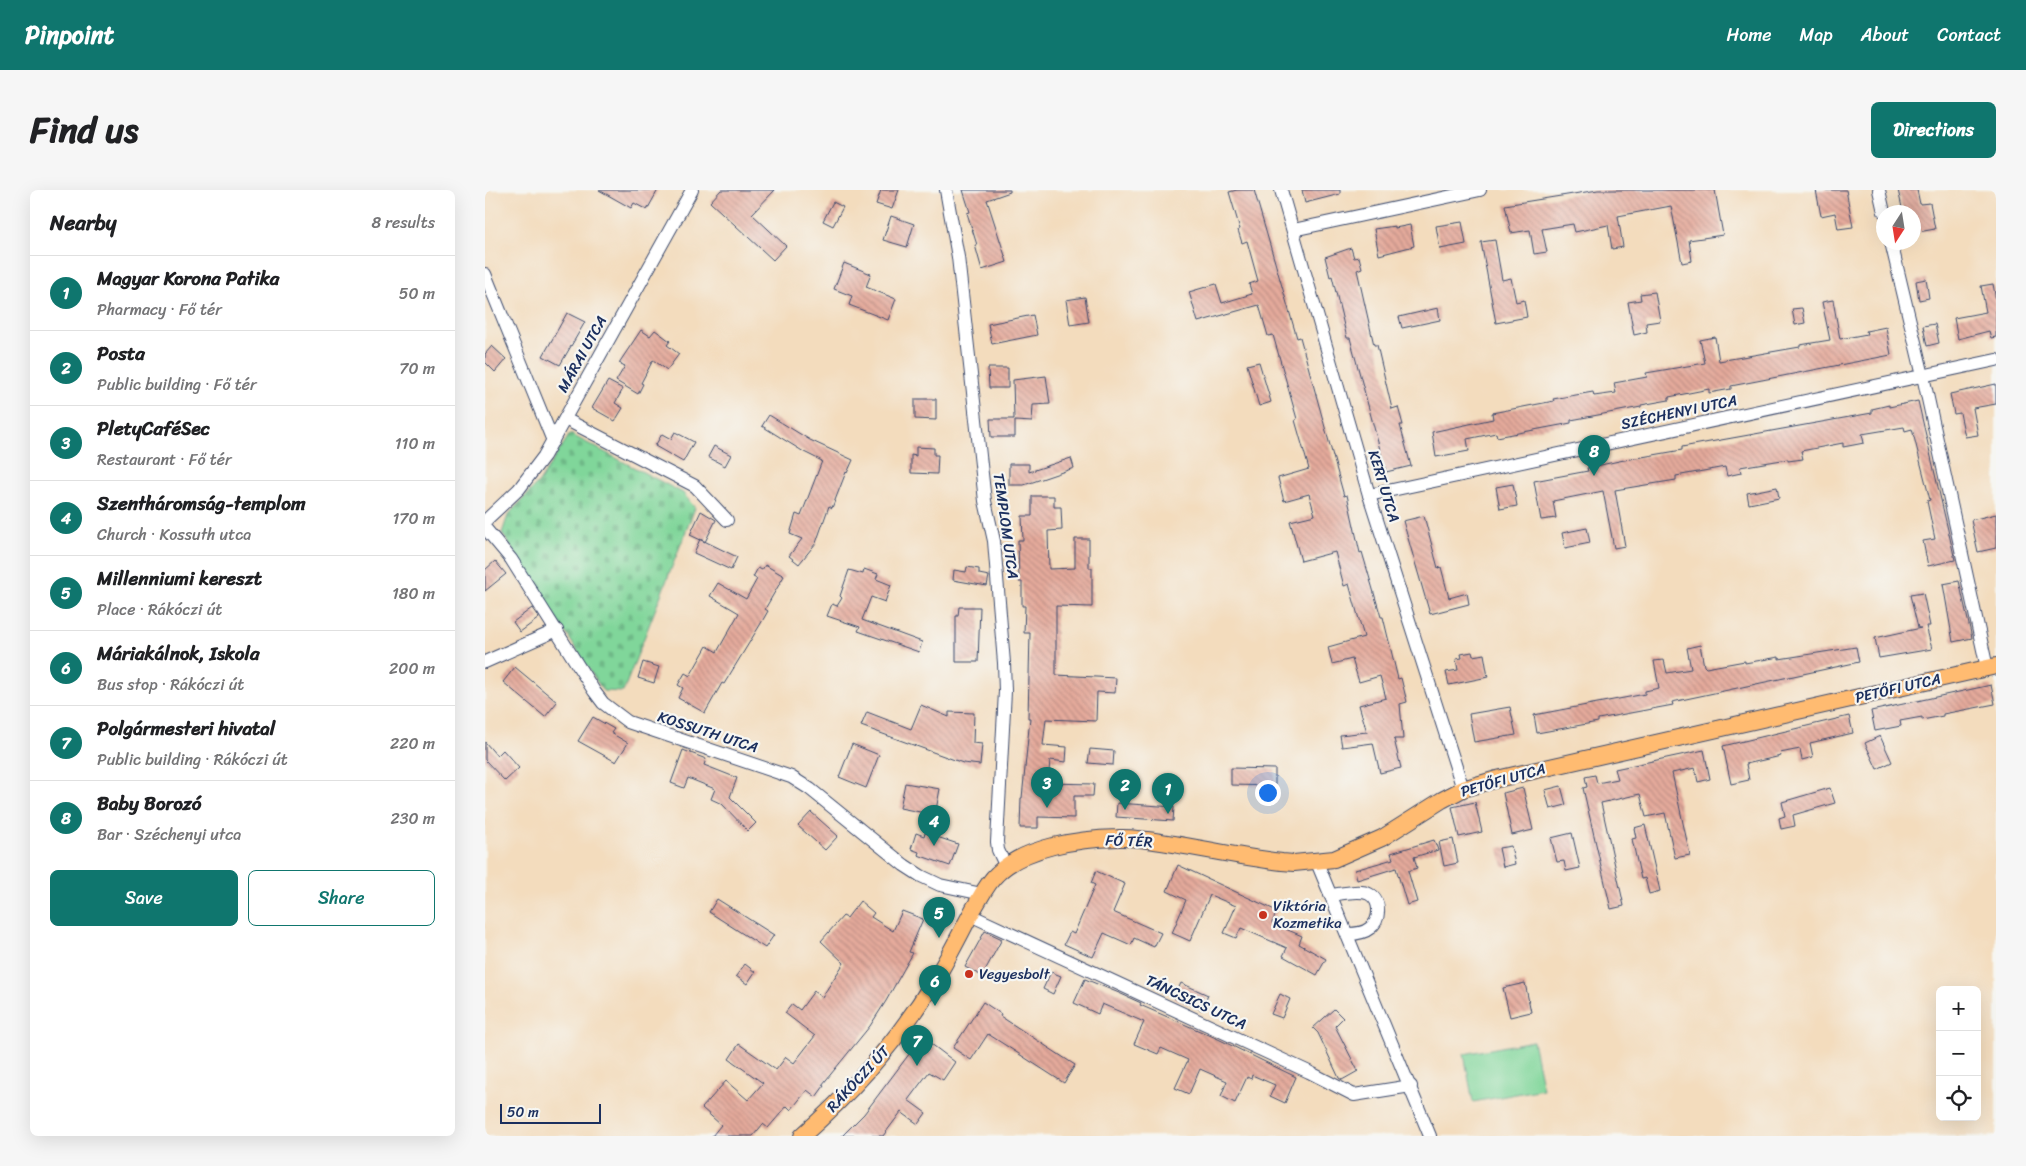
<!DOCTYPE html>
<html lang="en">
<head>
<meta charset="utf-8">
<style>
  body { margin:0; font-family:Sriracha,sans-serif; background:#f6f6f6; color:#202124 }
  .controls { position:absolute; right:15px; bottom:15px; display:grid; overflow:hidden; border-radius:8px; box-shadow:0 5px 20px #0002 }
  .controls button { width:45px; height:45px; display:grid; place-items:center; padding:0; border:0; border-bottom:1px solid #e0e0e0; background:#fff; color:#202124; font:25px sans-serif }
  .compass { position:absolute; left:1391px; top:15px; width:45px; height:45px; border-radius:50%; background:#fff; box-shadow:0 5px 20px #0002; rotate:192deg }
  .scale { position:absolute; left:15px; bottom:12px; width:101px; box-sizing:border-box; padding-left:5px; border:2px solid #1b2f5e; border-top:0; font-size:14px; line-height:18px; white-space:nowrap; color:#1b2f5e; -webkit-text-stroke:4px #f6f6f2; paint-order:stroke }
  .you { position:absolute; left:782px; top:602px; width:18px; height:18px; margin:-12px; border:4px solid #fff; border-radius:50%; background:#1a73e8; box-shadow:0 0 0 8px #1a73e833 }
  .badge { display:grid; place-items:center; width:32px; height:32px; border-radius:50%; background:#0f766e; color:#fff; font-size:16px; font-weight:700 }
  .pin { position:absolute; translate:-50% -41px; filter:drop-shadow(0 1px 2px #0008) }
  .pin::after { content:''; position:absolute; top:26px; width:18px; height:15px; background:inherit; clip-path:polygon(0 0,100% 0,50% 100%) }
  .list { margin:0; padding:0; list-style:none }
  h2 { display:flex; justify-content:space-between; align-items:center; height:65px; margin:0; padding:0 20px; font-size:21px }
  h2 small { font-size:16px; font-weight:400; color:#757577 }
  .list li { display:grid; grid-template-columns:32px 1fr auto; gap:15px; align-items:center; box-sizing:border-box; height:75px; padding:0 20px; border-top:1px solid #e0e0e0 }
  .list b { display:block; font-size:19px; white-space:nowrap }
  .list p { margin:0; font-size:16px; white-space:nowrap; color:#757577 }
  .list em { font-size:16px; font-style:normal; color:#757577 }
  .actions { display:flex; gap:10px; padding:15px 20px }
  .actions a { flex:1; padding:11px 0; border:1px solid #0f766e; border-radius:8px; text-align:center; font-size:18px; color:#0f766e }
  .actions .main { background:#0f766e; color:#fff }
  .icon { flex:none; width:28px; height:28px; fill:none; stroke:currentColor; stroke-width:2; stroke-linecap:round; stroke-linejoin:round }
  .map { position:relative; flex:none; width:1511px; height:946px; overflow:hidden; border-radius:8px }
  header { display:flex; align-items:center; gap:30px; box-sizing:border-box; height:70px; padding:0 25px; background:#0f766e; color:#fff }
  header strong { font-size:24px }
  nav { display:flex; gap:28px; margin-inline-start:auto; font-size:18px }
  .intro { display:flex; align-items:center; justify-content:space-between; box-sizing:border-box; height:120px; padding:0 30px }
  h1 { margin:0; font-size:35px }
  .button { padding:12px 22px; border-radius:8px; background:#0f766e; color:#fff; font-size:18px; font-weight:700 }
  main { display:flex; gap:30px; padding:0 30px }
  aside { flex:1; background:#fff; border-radius:8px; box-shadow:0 5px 20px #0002 }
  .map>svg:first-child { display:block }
</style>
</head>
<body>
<header>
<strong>Pinpoint</strong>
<nav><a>Home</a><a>Map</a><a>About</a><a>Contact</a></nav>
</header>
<div class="intro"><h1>Find us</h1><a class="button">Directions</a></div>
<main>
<aside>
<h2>Nearby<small>8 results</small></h2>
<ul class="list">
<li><span class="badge">1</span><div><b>Magyar Korona Patika</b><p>Pharmacy · Fő tér</p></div><em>50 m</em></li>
<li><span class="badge">2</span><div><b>Posta</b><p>Public building · Fő tér</p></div><em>70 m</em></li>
<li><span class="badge">3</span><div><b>PletyCaféSec</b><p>Restaurant · Fő tér</p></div><em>110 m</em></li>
<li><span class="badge">4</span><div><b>Szentháromság-templom</b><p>Church · Kossuth utca</p></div><em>170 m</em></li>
<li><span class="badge">5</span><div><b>Millenniumi kereszt</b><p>Place · Rákóczi út</p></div><em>180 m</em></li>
<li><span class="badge">6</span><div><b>Máriakálnok, Iskola</b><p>Bus stop · Rákóczi út</p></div><em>200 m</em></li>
<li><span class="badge">7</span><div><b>Polgármesteri hivatal</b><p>Public building · Rákóczi út</p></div><em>220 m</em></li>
<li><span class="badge">8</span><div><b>Baby Borozó</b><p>Bar · Széchenyi utca</p></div><em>230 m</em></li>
</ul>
<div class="actions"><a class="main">Save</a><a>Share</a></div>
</aside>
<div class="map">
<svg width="1511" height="946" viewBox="0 0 1511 946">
  <defs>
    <pattern id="cemetery-stones" width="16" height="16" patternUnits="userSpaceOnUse" patternTransform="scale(1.25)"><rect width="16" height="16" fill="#80d69a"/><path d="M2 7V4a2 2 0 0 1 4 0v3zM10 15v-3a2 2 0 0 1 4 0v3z" fill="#6eb887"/></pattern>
    <pattern id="building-back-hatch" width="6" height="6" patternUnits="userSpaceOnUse" patternTransform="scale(1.25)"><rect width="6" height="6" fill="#e5aa9b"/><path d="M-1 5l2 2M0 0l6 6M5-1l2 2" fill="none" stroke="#b98b82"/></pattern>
  </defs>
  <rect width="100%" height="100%" fill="#f6f6f2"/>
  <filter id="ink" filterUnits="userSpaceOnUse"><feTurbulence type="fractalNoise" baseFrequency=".02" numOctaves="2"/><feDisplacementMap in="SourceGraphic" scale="10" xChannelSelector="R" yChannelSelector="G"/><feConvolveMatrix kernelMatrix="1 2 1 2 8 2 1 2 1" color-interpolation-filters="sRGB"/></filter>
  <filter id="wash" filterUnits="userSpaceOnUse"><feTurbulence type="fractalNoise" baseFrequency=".0096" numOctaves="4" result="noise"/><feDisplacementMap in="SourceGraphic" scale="20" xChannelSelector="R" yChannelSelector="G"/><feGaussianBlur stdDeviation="1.12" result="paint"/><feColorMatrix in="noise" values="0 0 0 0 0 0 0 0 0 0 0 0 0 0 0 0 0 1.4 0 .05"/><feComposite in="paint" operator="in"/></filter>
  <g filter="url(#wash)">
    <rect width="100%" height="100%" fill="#f3dcbd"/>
    <path fill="#80d69a" stroke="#4e827c" d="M1048,851L1058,899L988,912L979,864Z"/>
    <path fill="url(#cemetery-stones)" stroke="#4e827c" d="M85,244L198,303L210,318L138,502L118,501L17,343L23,325L54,292Z"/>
    <g id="blocks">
      <g fill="url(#building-back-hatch)">
        <path d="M114,0H173L162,20L149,13L146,18Z"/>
        <path d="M236,0H290L267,24L301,56L288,70L225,12Z"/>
        <path d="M396,0H414L407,19L391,14Z"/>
        <path d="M478,0H525V2L502,10L522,72L497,80L490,55H492L482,23L485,22Z"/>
        <path d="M752,0H769L812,148L815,147L859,306L862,305L875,363L877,362L896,427H898L913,489L916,488L922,512L915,514L918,549H909L916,578L895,583L888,553L857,557L855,545L882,542L874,515L901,508L895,486L874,492L867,469L847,474L843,457L879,447L864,394L859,396L850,362L816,371L805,331L830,325L824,304L799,311L793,288L824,279L810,230L812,229L788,145L783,146L774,115L713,132L704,102L731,94L737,113L767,104L764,94L773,91L762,51L757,53L753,40L755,39L744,2Z"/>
        <path d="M817,0H855V4L820,13Z"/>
        <path d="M1113,0H1230L1238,45L1204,50L1207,71L1197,73L1186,16L1133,26L1138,57L1127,59L1123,35L1090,42L1088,34L1057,39L1062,62L1049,64L1045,40L1026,43L1020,15Z"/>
        <path d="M1331,0H1361L1368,37L1353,39L1350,23L1336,26Z"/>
        <path d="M1413,0H1432L1435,14L1445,13L1450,39L1428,43V22H1418Z"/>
        <path d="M348,12L358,17L348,36L338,31Z"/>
        <path d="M406,26L429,34L422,57L398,50Z"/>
        <path d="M977,32L981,54L955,59L951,36Z"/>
        <path d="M925,35L929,56L894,65L889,39L910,36V38Z"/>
        <path d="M1010,50L1017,90L1026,88L1031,112L1039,110L1042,127L1011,133L996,52Z"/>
        <path d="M866,58L869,68L874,67L877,78L872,80L889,155H892L907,219L913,217L918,235H915L926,276L901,282L865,148H862L847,86L845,87L840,67Z"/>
        <path d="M359,73L386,84L381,97L411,109L403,130L364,115L367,106L349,99Z"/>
        <path d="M1441,89L1444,108L1434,110L1431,91Z"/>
        <path d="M1508,94L1511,110V147L1506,148L1504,141L1473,149L1469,128L1501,122L1496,96Z"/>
        <path d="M1170,102L1175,131L1161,133L1162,142L1149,145L1143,112L1156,110L1155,104Z"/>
        <path d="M600,107L604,132L585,135L581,110Z"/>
        <path d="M1348,110L1355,149L1382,144L1381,141L1401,137L1406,165L1246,196V199L1224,203V199L1184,207V210L1156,215V217L1086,230V233L1012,247L1011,243L982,249L984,261L951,267L947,242L1008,229L1007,223L1069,211L1068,209L1108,202L1109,206L1131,203L1129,193L1162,187L1161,183L1220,173L1215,150L1230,147L1234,171L1315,157V155L1345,150L1337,112Z"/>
        <path d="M953,118L955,130L917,138L914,127Z"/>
        <path d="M1317,118L1320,133L1310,135L1307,119Z"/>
        <path d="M82,123L100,132L75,175L58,166Z"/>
        <path d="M548,125L552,145L507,154L503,134Z"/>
        <path d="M1450,134L1454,153L1442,156L1438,136Z"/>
        <path d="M156,140L165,146L170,140L185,151L182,155L194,164L182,180L168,170L156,193L158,194L153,204L131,191L140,176L134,173Z"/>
        <path d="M7,156L21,169L10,182L0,172V164Z"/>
        <path d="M774,172L786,212L774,216L762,175Z"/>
        <path d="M503,178H523V198H504Z"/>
        <path d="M561,186L565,214L548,215L547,232L530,231V247H506L505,229H529L528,190Z"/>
        <path d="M123,191L138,199L130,213L138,218L130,231L107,218Z"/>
        <path d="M1511,194V214L1488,218L1493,245L1480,247L1475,223L1469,224L1465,204Z"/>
        <path d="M430,209H451V230L430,229Z"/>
        <path d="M1433,211L1470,370L1443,376L1438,351L1450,349L1442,311L1445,310L1427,239L1420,241L1419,237L1377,244L1379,253L1358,257V253L1316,261L1318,269L1303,271V269L1255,277L1256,283L1242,286L1240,277L1191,286V290L1130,300L1140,356L1129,358L1118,301L1068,311L1071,328L1056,330L1049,291L1103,281L1102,278L1134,271L1197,260V257L1387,223V219L1404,215V217Z"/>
        <path d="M284,225L325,250L368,270L362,283L361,282L347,318L344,316L331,353L314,374L304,366L317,349L305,344L311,324L316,326L337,271L319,262L277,236Z"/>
        <path d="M190,242L209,252L198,272L170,256L177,244L186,249Z"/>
        <path d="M229,256L246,265L240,276L223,267Z"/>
        <path d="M431,257L449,258V265H453L452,284L426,283V265L431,266Z"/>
        <path d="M586,268L589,278L539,295H524V274H544V282Z"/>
        <path d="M1028,294L1032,316L1015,319L1011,297Z"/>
        <path d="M1292,297L1294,308L1264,314L1262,303Z"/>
        <path d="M547,306H569V317H576L577,340L563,341L564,379L590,378V349H604V378H607V417L571,416V485L631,488L630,503L612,502L611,531L561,529L558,555L582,557L581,572L565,570L563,593L609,594L608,606H589V628L553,627V638H535L536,608H537L545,528H543L545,443H539L540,416H537V392H534L533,350H538L537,326H547Z"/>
        <path d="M216,321L231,330L220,352L205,345Z"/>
        <path d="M1511,324V358L1493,362L1486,330Z"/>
        <path d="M939,326L953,378L956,377L964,408L982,403L984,414L945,424L918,331Z"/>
        <path d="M1102,338L1105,353L1080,358L1077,343Z"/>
        <path d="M215,349L252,367L246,380L209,363Z"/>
        <path d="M10,371L21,384L0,401V380Z"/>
        <path d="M280,375L299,386L280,419L283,421L275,435L239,494L237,493L220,523L193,508L198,498L193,495L200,483L205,486L222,456L232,462L254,423L225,406L233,393L261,409L272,389L268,387L273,378L277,380Z"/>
        <path d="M482,377L494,379V384L504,386L502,396L468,390L469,380L481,382Z"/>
        <path d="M379,379L393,384L391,389L406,395L400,412L386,407L377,430L437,452L434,462L373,441L375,437L342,426L347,414L352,416L357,408L355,406L364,380L378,384Z"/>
        <path d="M1474,391L1487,448L1468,452L1458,394Z"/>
        <path d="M1438,403L1445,436H1441L1447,459L1394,468L1390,448L1436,438H1433L1425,405Z"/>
        <path d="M474,417H495L493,472H471V426H473Z"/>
        <path d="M47,418L54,428L35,442L28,432Z"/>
        <path d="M1215,455L1219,476L1221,478L1260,471V473L1294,467V469L1371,457L1374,472L1187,512L1188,515L1113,529V532L1052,543L1049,525L1160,504V501L1174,498L1169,471L1179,470L1182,483L1206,479L1202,458Z"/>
        <path d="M987,462L988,466L999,464L1003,487L964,495L961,482L973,480L971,469L977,468L976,464Z"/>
        <path d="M158,472L174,477L169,493L153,488Z"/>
        <path d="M30,477L72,512L60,527L18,492Z"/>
        <path d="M1506,495L1510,514L1458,524V526L1437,530V527L1415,531L1416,536L1390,541L1386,521Z"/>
        <path d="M436,515L464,527V522L489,523L488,553L497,554L495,575L478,573L376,536L382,522L426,539Z"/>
        <path d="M1025,517L1031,545L989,552L984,524Z"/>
        <path d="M1364,526L1368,543L1325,553L1328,567L1317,570L1315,559L1295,563L1296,566L1261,574L1264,590L1246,594L1238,556Z"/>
        <path d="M108,527L129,539L126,543L143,553L131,572L93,551Z"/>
        <path d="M1395,546L1407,572L1392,579L1380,553Z"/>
        <path d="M0,552L12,566L18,560L34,578L20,591L0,570Z"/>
        <path d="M367,554L394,565L381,598L354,587Z"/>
        <path d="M605,559L629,561L628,575L603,573Z"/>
        <path d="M198,560L221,569L219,575L252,588L245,607L271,633L263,641L237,614L226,609L230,599L203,588L199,598L186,593Z"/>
        <path d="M1219,560L1225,589L1213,592L1210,578L1187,583L1205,665L1190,668L1180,623L1161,627L1155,604L1116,613L1139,716L1126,719L1098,598L1102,597L1100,587L1110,585L1112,593L1133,589L1130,579Z"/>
        <path d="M746,578L790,579V596L746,595Z"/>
        <path d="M420,593L455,599L450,625L415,618Z"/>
        <path d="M1076,596L1081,615L1065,619L1060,600Z"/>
        <path d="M1038,598L1048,640L1027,645L1018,603Z"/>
        <path d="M1345,598L1350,613L1308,625L1310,636L1296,639L1294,628L1300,626L1297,612Z"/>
        <path d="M990,612L997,642L974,647L967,617Z"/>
        <path d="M632,613L689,617L688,631L631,627Z"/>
        <path d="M326,622L353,646L340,660L313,636Z"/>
        <path d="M1160,635L1175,701L1164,704L1160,688L1156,689L1147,649L1151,648L1149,638Z"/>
        <path d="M431,643L439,646L440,643L473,654L465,676L433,665L434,662L426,659Z"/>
        <path d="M1087,643L1095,678L1081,681L1079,671L1072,672L1066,648Z"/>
        <path d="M968,649L973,673L959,676L954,652Z"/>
        <path d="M949,650L953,660L929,667L932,678L923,681L932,712L922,715L911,678L872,690L870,680L908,669L906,663Z"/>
        <path d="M1026,656L1030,674L1018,677L1014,658Z"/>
        <path d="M693,675L792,721L787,733L817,746L814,754L841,769L832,785L798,766L802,758L756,738L751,748L739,743L751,716L725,705L705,751L687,743L701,710L682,701Z"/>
        <path d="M611,681L640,694L628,722L676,743L669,757L649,748L646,755L619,743L608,767L579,754L585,742L589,744L610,695L606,693Z"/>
        <path d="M232,709L289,745L280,758L224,722Z"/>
        <path d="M375,711L389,723L386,727L408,741L417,721L438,729L424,762L428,763L401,811L385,836L337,895L339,896L331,907L322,900L306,920L302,916L283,938L278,934L268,946H227L236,935L217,918L241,891L263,910L278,893L244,869L254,854L291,880L301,867L309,873L330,846L300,823L307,814L315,820L329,801L337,807L359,773L336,751L358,726L362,728Z"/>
        <path d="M500,741L517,749L497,786L480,777Z"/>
        <path d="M260,774L270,782L262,794L251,786Z"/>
        <path d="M566,782L576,786L568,804L558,799Z"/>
        <path d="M600,789L634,803L656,813L655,815L731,848L811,887L800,913L785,906L790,895L767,885L766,889L762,887L750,913L736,906L742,891L715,879L704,904L690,898L703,870L676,858L673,864L649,854L659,832L617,814L613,824L589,813Z"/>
        <path d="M696,793L723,805L717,820L689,808Z"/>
        <path d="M1040,793L1046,822L1025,827L1018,798Z"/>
        <path d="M795,804L805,809L797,828L786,824Z"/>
        <path d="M498,812L516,824L515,826L590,875L579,893L503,844L486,870L468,858Z"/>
        <path d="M849,819L858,828L850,836L873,881L857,890L854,888L833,843L828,838Z"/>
        <path d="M437,847L470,872L458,890L444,882L423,910L441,923L433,934L416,922L398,946H357L379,924Z"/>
      </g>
    </g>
  </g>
  <g filter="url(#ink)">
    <use href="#blocks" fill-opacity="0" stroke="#3b496c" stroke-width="1"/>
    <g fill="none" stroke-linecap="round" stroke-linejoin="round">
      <g stroke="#3b496c" stroke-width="14">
        <g id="minor">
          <path d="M461,0L473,67L500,311L509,351L519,473L520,501L512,652L513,660L521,677"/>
          <path d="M796,0L884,305L978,599"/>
          <path d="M1394,0L1399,22"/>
          <path d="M808,40L995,0"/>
          <path d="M1406,52L1438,186L1502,478"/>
          <path d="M0,84L68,251"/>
          <path d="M80,229L210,296L242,330"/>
          <path d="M884,305L1511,170"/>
          <path d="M0,331L34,299L59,266L207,0"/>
          <path d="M0,338L26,369L109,501L118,513L143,532L306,587L325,599L419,675L436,686L455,695L497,704"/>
          <path d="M0,472L72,440"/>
          <path d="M831,670L945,946"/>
          <path d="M845,705C855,704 875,699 884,704C897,711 895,731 885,738C879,743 870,744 863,744"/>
          <path d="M485,725L824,882L869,905L926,896"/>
        </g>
      </g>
      <g stroke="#3b496c" stroke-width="18">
        <path id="major" d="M317,946C369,900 415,848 451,788C465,765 476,742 489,718C496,707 502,693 512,684C540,656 595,649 633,648C652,647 670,651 689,654C725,660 761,668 797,672L809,673L849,669L897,648L957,610L978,599L1012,589L1511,476"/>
      </g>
      <use href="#minor" stroke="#fff" stroke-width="12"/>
      <use href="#major" stroke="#ffbb71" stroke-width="16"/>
    </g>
  </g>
  <g fill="#c8321e" stroke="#f6f6f2" stroke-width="2">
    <circle cx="778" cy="725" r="5"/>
    <circle cx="484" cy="784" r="5"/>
  </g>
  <g text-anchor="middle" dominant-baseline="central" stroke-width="4.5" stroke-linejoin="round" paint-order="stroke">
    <g font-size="15" fill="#1b2f5e" stroke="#f6f6f2">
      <text transform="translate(97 164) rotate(-61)">MÁRAI UTCA</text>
      <text transform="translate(1194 222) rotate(-12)">SZÉCHENYI UTCA</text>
      <text transform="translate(899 296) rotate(73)">KERT UTCA</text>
      <text transform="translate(521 336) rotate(82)">TEMPLOM UTCA</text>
      <text transform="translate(1413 498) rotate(-13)">PETŐFI UTCA</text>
      <text transform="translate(223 542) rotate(18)">KOSSUTH UTCA</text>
      <text transform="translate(1018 590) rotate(-16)">PETŐFI UTCA</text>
      <text transform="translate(644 651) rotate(2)">FŐ TÉR</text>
      <text transform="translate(711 812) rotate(25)">TÁNCSICS UTCA</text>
      <text transform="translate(373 889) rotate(-47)">RÁKÓCZI ÚT</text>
    </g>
    <g font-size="15" fill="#1b2f5e" stroke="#f6f6f2" text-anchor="start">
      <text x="788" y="716">Viktória<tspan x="788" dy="17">Kozmetika</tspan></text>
      <text x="494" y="784">Vegyesbolt</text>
    </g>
  </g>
</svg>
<div class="controls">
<button>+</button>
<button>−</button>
<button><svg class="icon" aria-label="locate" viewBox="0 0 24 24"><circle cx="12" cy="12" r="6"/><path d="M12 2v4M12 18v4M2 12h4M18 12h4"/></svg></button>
</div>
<svg class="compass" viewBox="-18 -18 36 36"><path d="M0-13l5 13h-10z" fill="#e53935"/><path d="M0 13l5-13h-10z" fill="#757577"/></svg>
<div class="scale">50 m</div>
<div class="you"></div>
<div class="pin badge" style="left:683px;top:624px">1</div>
<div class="pin badge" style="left:640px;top:620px">2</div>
<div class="pin badge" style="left:562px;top:618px">3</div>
<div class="pin badge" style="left:449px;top:656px">4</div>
<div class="pin badge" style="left:454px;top:748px">5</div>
<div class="pin badge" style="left:450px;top:816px">6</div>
<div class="pin badge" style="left:432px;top:876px">7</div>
<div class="pin badge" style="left:1109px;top:286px">8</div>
</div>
</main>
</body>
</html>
